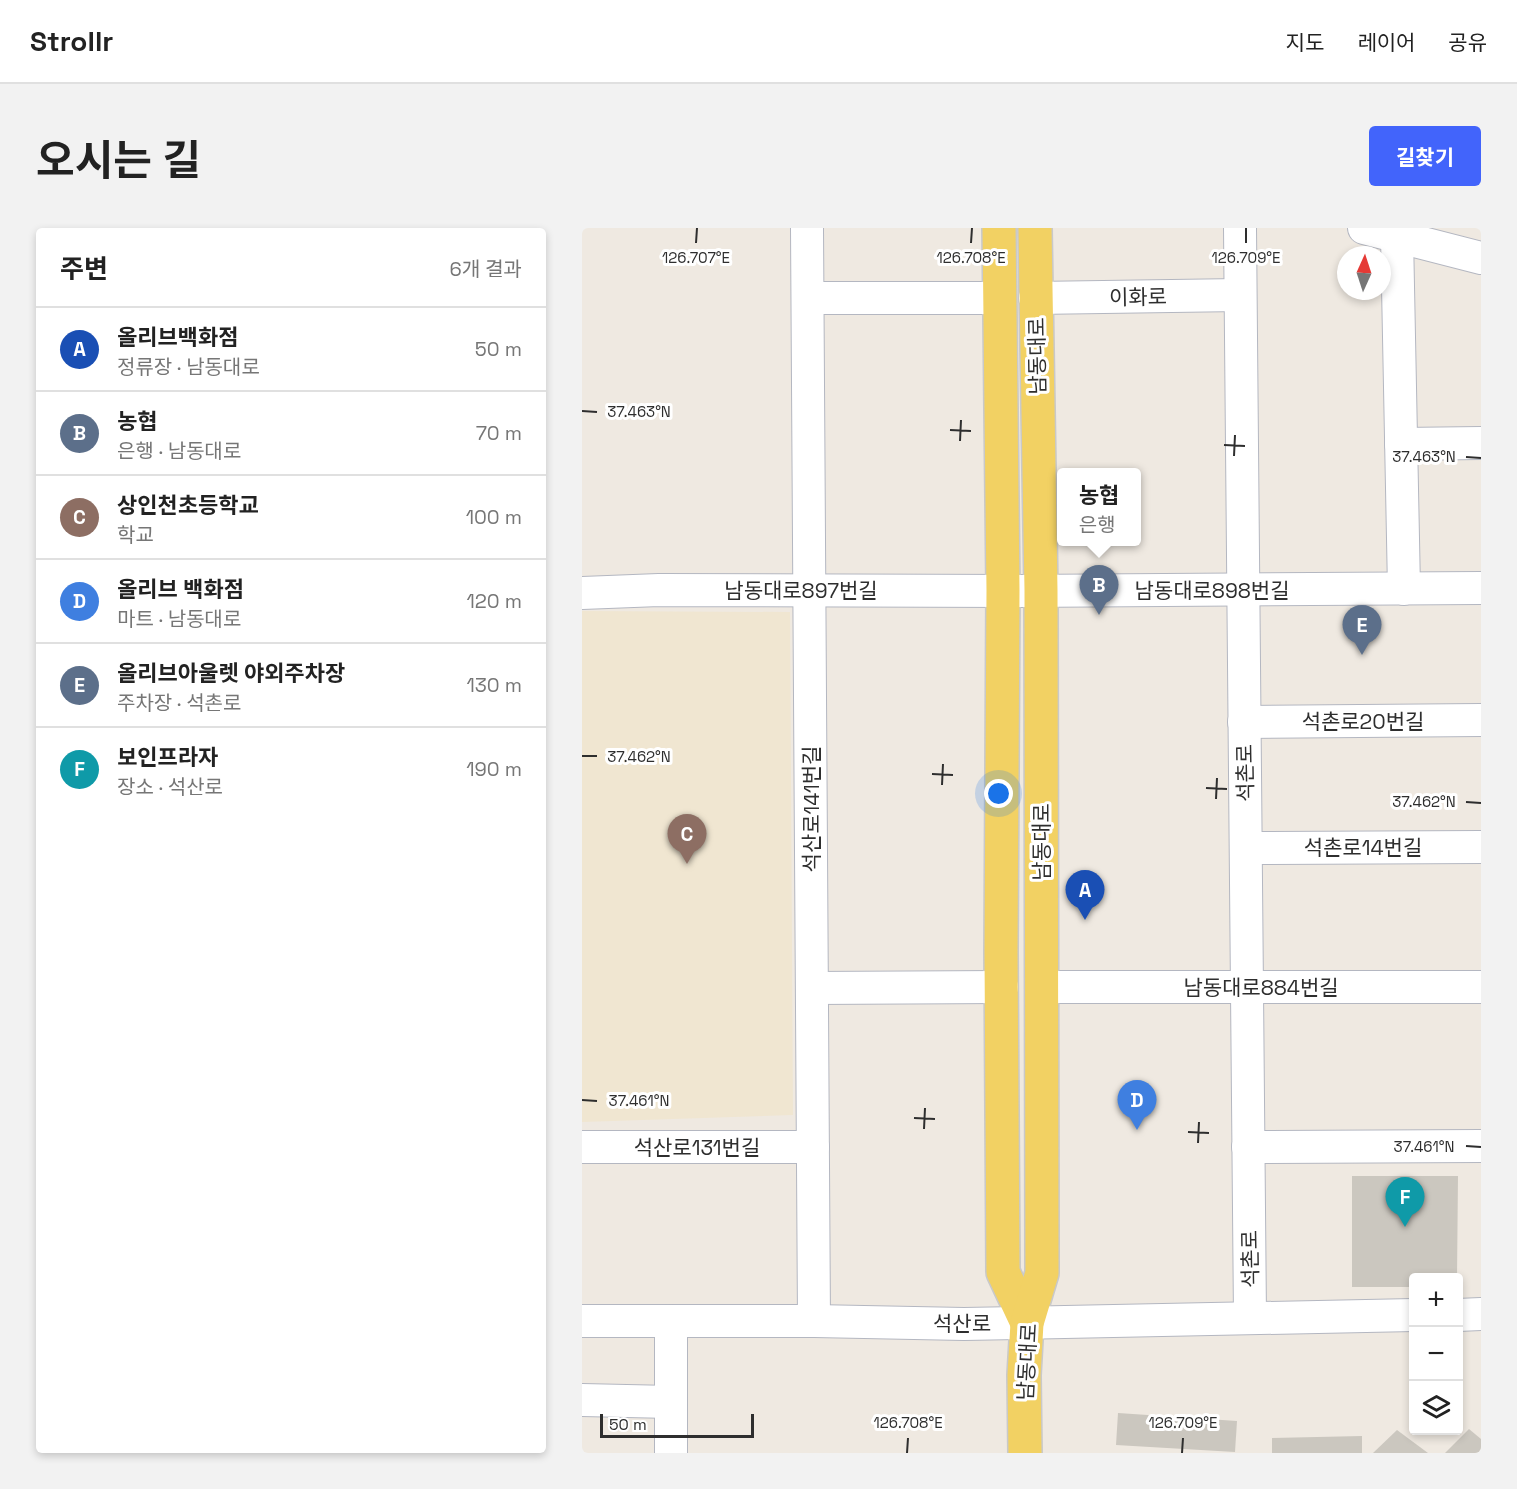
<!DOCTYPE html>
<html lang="ko">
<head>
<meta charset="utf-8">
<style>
  body { margin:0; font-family:"Space Grotesk","Noto Sans KR",sans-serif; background:#f2f2f2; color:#222 }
  .controls { position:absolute; right:18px; bottom:18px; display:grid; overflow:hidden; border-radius:6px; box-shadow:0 3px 9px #0003 }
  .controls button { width:54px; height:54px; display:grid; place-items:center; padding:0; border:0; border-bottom:2px solid #e0e0e0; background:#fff; color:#222; font:30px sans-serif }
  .compass { position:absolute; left:755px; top:18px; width:54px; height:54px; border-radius:50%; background:#fff; box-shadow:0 3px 9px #0003; rotate:3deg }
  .scale { position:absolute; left:18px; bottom:15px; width:154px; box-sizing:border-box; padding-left:6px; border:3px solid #2e2e2e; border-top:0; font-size:16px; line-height:21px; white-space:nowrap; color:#2e2e2e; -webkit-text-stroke:4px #fff; paint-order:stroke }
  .you { position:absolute; left:417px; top:566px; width:21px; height:21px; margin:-15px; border:4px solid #fff; border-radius:50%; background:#1a73e8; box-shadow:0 0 0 9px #1a73e833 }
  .badge { display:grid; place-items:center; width:39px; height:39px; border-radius:50%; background:#4264fb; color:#fff; font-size:20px; font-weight:700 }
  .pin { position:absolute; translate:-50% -50px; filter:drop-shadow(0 2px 3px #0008) }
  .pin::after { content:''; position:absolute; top:32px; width:21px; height:18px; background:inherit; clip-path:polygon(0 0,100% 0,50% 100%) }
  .popup { position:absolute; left:475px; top:240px; width:84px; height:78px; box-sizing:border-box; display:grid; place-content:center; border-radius:6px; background:#fff; filter:drop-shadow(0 2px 4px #0005); font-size:20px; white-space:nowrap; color:#767676 }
  .popup b { font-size:22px; color:#222 }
  .popup::after { content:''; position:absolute; left:50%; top:100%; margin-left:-12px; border:12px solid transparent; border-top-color:#fff }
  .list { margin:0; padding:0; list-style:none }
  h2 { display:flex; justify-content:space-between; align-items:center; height:78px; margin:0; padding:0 24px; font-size:26px }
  h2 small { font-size:20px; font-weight:400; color:#767676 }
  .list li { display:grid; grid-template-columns:39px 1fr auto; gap:18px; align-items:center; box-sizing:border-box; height:84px; padding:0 24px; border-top:2px solid #e0e0e0 }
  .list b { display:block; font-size:22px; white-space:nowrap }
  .list p { margin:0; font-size:20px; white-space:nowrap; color:#767676 }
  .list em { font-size:20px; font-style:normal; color:#767676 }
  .icon { flex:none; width:33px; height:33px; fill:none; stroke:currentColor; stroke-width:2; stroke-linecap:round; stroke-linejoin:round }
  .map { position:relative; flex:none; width:899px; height:1225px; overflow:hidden; border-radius:6px }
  header { display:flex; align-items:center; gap:36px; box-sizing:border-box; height:84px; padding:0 30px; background:#fff; border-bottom:2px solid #e0e0e0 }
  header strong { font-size:28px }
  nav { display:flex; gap:33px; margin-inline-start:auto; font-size:21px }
  .intro { display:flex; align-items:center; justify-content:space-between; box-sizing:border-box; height:144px; padding:0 36px }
  h1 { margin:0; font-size:42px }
  .button { padding:15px 27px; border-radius:6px; background:#4264fb; color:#fff; font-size:21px; font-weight:700 }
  main { display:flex; gap:36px; padding:0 36px }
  aside { flex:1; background:#fff; border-radius:6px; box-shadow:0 3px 9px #0003 }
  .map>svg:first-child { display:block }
</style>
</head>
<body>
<header>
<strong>Strollr</strong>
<nav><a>지도</a><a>레이어</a><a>공유</a></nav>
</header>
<div class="intro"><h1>오시는 길</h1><a class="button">길찾기</a></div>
<main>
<aside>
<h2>주변<small>6개 결과</small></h2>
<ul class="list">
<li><span class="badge" style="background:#1a4fb4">A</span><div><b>올리브백화점</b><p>정류장 · 남동대로</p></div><em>50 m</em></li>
<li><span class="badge" style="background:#5c6f8a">B</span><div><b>농협</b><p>은행 · 남동대로</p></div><em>70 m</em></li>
<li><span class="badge" style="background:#8d6e63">C</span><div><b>상인천초등학교</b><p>학교</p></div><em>100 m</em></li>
<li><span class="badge" style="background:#3f7fe0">D</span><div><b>올리브 백화점</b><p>마트 · 남동대로</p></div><em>120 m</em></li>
<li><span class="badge" style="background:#5c6f8a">E</span><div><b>올리브아울렛 야외주차장</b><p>주차장 · 석촌로</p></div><em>130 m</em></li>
<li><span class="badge" style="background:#0f9aa8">F</span><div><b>보인프라자</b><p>장소 · 석산로</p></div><em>190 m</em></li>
</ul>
</aside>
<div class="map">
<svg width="899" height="1225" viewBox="0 0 899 1225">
  <rect width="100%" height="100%" fill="#efe9e1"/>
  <path fill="#f0e6d1" d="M0,383L208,384L211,887L0,894Z"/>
  <g fill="#cbc7bf">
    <path d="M770,948H876L875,1050H832V1059H770Z"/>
    <path d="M536,1185L655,1193L653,1224L534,1217Z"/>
    <path d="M887,1201L899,1211V1225H863Z"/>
    <path d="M815,1202L846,1225H791Z"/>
    <path d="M780,1208V1225H690V1210Z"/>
  </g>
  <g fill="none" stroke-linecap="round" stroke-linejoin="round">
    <g stroke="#b4b7c1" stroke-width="34">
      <g id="minor">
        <path d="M225,0L232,1093"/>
        <path d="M658,0L668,1090"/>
        <path d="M782,0L899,30"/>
        <path d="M815,8L822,361"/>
        <path d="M226,70H418"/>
        <path d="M453,70L658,67"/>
        <path d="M819,216L899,215"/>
        <path d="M0,365L77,362L438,363L899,360"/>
        <path d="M662,494L899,492"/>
        <path d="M664,620L899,619"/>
        <path d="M460,759H899"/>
        <path d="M230,760L420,759"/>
        <path d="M0,919H231"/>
        <path d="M666,919L899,918"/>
        <path d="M876,1087L899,1086"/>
        <path d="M0,1093H232L382,1096L832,1087"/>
        <path d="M89,1093V1225"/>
        <path d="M0,1172L89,1174"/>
      </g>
    </g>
    <g stroke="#c9c9c9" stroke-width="36">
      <g id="major">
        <path d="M417,0L421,362L419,724L421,1044L445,1095"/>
        <path d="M443,1225L442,1147L445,1095L460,1045L459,362L453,0"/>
      </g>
    </g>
    <use href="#minor" stroke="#fff" stroke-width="32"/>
    <use href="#major" stroke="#f2d163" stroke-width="33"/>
  </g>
  <path fill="none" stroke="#2e2e2e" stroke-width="2" d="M114,15L115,0M389,15L390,0M664,15V0M0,183L15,184M368,202L389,203M378,213L379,192M642,217L663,218M652,228L653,207M884,229L899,230M0,528H15M350,546L371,547M360,557L361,536M624,560L645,561M634,571L635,550M884,574L899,575M0,872L15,873M332,890L353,891M342,901L343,880M606,904L627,905M616,915L617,894M884,918L899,919M325,1225L326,1210M600,1225L601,1210"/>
  <g text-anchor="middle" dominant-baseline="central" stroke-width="6" stroke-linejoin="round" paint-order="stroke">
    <g font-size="21" fill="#2e2e2e" stroke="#fff">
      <text transform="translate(556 69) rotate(-1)">이화로</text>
      <text transform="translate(455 128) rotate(-91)">남동대로</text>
      <text x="219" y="362">남동대로897번길</text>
      <text x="630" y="362">남동대로898번길</text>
      <text x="781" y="493">석촌로20번길</text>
      <text transform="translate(663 545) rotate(-91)">석촌로</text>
      <text transform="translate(229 581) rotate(-90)">석산로141번길</text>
      <text transform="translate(459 614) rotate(-90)">남동대로</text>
      <text x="781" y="619">석촌로14번길</text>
      <text x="679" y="759">남동대로884번길</text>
      <text x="115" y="919">석산로131번길</text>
      <text transform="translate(668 1031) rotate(-91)">석촌로</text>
      <text x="380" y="1095">석산로</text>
      <text transform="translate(445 1134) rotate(-87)">남동대로</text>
    </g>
  </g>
  <g font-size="15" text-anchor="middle" fill="#2e2e2e" stroke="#fff" stroke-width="6" stroke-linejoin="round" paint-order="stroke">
    <text x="114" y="35">126.707°E</text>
    <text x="389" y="35">126.708°E</text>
    <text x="664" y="35">126.709°E</text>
    <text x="57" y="189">37.463°N</text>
    <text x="842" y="234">37.463°N</text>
    <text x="57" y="534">37.462°N</text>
    <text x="842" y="579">37.462°N</text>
    <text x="57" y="878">37.461°N</text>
    <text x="842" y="924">37.461°N</text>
    <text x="326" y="1200">126.708°E</text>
    <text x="601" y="1200">126.709°E</text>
  </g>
</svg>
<div class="controls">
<button>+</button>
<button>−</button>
<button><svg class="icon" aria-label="layers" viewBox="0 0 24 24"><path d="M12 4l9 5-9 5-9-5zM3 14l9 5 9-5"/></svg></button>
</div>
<svg class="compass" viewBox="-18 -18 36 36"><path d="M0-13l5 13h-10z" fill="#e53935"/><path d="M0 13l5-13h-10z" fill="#767676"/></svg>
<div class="scale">50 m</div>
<div class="you"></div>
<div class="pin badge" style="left:503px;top:692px;background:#1a4fb4">A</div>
<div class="pin badge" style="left:517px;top:387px;background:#5c6f8a">B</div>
<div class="popup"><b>농협</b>은행</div>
<div class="pin badge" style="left:105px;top:636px;background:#8d6e63">C</div>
<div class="pin badge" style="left:555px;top:902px;background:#3f7fe0">D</div>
<div class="pin badge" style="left:780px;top:427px;background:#5c6f8a">E</div>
<div class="pin badge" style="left:823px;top:999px;background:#0f9aa8">F</div>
</div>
</main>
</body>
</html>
